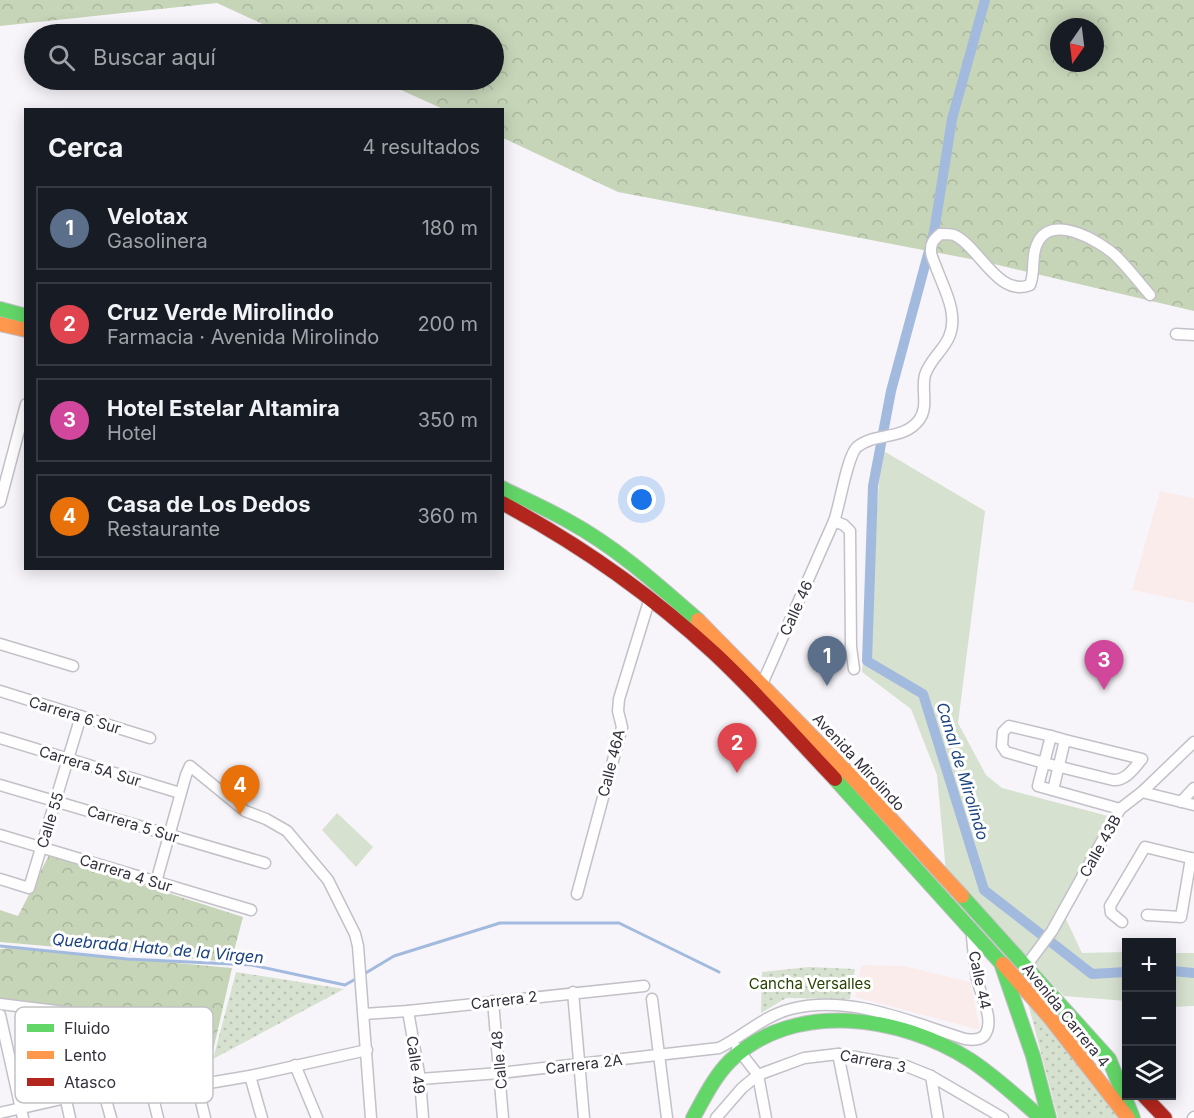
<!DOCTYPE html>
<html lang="es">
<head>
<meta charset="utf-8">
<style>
  body { margin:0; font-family:Inter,sans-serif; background:#242831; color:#f1f3f6 }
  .controls { position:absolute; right:18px; bottom:18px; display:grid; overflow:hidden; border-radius:0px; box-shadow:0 3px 15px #0003 }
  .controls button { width:54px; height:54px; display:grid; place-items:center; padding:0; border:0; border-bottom:2px solid #363941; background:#171b24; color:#f1f3f6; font:30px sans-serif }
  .compass { position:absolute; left:1050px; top:18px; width:54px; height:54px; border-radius:50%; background:#171b24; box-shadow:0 3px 15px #0003; rotate:194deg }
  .you { position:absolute; left:642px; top:500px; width:21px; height:21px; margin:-15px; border:4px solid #fff; border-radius:50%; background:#1a73e8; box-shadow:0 0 0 9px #1a73e833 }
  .badge { display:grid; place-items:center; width:39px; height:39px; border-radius:50%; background:#db2777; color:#fff; font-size:20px; font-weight:700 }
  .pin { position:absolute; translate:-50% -50px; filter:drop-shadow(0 2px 3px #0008) }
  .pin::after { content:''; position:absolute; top:32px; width:21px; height:18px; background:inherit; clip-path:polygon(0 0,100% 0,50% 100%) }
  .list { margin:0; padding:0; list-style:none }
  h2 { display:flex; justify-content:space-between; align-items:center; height:78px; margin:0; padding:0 24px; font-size:26px }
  h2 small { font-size:20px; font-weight:400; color:#9ea1a6 }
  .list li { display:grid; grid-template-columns:39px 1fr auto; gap:18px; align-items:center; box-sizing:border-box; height:84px; margin:0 12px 12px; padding:0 12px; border:2px solid #363941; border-radius:0px }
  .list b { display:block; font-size:22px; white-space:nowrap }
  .list p { margin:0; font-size:20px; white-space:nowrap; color:#9ea1a6 }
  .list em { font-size:20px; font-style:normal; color:#9ea1a6 }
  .icon { flex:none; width:33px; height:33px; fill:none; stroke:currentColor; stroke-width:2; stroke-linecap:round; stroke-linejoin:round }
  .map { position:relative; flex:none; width:1194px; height:1118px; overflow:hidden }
  .search { position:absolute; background:#171b24; box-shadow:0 3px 15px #0003; left:24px; top:24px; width:480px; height:66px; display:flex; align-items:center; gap:15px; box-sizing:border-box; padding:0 21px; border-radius:33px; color:#9ea1a6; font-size:22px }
  .panel { position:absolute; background:#171b24; box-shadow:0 3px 15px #0003; left:24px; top:108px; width:480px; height:462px; border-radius:0px }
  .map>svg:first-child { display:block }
</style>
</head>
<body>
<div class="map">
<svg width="1194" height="1118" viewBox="0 0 1194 1118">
  <defs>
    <pattern id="forest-crowns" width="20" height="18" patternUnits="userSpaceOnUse" patternTransform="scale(1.5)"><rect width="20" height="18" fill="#c6d5b8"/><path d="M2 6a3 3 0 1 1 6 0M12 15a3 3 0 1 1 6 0" fill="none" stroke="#abb79f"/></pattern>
    <pattern id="park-dots" width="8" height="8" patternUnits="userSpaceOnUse" patternTransform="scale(1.5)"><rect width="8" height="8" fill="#d7e1cf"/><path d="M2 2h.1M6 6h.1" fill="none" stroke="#b9c1b3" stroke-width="1.8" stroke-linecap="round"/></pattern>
  </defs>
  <rect width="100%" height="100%" fill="#f7f5fa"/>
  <g fill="#fbecec">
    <path d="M1160,491L1194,498V603L1132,590Z"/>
    <path d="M861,965L904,966L970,982L980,1030L855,997Z"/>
  </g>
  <g fill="#d7e1cf">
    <path d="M882,450L985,511L958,723L986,775L1002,788L1108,816L1064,915L1082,953L1126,952V1001L1064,996L946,872L937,775L911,709L862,672Z"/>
    <path d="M337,813L373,847L356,867L322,830Z"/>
    <path d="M1172,953H1194V1006L1172,1007Z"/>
  </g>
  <g fill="url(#forest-crowns)" fill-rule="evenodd">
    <path d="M0,0H1194V311L981,261L618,192L503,138L502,110L443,109L379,80H494V34H284L217,3L0,26ZM1059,27H1095V63H1059Z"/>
    <path d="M49,855L243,917L231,962L0,942V910L18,916Z"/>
    <path d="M11,948L232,968L213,1051L173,1043L151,1034L125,1019L0,1001V949Z"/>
  </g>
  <g fill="url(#park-dots)">
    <path d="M809,967L855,969L850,999L786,998L761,1013L762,972Z"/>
    <path d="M236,972L344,989L213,1059Z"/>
    <path d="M1027,999L1123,1118H1058Z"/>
  </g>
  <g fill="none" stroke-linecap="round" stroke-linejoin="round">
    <g stroke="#a3badf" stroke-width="3">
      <path d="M0,946L127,959L252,965L345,985L359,977"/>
      <path d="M364,974L394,956L500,923H619L719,972"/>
    </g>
    <g stroke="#a3badf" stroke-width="10">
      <path d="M985,0L952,119L934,232L891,391L873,486L867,661L923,694L984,890L1092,974L1126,972"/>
      <path d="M1172,971L1194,973"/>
    </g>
    <g stroke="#c3c0c8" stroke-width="13">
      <g id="street">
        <path d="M1176,334L1194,335"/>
        <path d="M0,502L26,404"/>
        <path d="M834,521L844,525L850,531L851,647L854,669"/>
        <path d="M0,644L73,666"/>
        <path d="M757,689L762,684L834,521C840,505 847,456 857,447C875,432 903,441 919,420C929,407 921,389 925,375C930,359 943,351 949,337C959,314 944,289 936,267C934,261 930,255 931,249C931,242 935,239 940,234C945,234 950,234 954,235C979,246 998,298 1030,285C1036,270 1030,255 1039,240C1055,215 1100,241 1116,256C1128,268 1139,282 1150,295"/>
        <path d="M0,691L150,738"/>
        <path d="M1051,736L1009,726L1003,732L1002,746L1006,752L1044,763L1038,786L1120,809"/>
        <path d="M0,738L180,793"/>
        <path d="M0,785L265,863"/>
        <path d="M1053,790L1065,740L1051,736L1044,763L1113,780C1126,781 1134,768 1142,759L1065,740"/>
        <path d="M1142,792L1194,805"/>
        <path d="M1181,802L1194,788"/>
        <path d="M0,835L251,910"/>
        <path d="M0,879L29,888L81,716"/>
        <path d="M156,882L186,775L190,766L245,811L266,819L287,831L328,880L355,934L358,946L371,1118"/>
        <path d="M577,894L622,727L618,711L619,699L650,598"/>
        <path d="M1147,915L1181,917L1191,858"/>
        <path d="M1122,922L1111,913L1110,906L1145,847L1194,859"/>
        <path d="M1026,966L1052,931L1120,809L1142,792L1194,742"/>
        <path d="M573,992L584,1118"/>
        <path d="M652,999L667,1118"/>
        <path d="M493,1001L503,1118"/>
        <path d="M0,1004L89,1015L125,1023L137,1033L158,1118"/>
        <path d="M46,1011L70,1118"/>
        <path d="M408,1011L420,1079L423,1118"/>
        <path d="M364,1014L408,1011L644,986"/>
        <path d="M0,1015L23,1118"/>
        <path d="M89,1015L103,1089L111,1118"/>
        <path d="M737,1048L758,1075L766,1118"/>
        <path d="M142,1052L197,1085L250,1076L367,1050"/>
        <path d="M838,1054L851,1118"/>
        <path d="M295,1065L317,1118"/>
        <path d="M250,1076L262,1118"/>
        <path d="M931,1076L938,1118"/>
        <path d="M420,1079L500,1073L719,1048C744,1036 763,1016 791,1009C850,994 910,1022 965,1039C972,1040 982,1041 986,1033C994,1018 980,994 977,979C974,962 973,944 971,928"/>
        <path d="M197,1085L205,1118"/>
        <path d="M0,1113L149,1079"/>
        <path d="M716,1118L742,1088L758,1075L804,1058L838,1054L906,1066L931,1076L1003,1118"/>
        <path d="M1193,1118L1194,1117"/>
      </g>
    </g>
    <g stroke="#c3c0c8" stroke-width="16">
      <g id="fast">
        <path d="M0,309L26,316"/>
        <path d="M502,488C524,499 547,509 568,521C616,547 657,584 698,620"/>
        <path d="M835,779L1001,963L1033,1056L1049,1118"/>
        <path d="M962,896L1109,1059L1133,1118"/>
        <path d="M693,1118C704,1098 714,1077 730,1061C794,999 902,1016 970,1060C996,1077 1018,1098 1041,1118"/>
      </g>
    </g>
    <g stroke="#c3c0c8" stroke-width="16">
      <g id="slow">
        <path d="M0,324L26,330"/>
        <path d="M698,620L854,779L962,896"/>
        <path d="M1003,964L1051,1019L1128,1118"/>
      </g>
    </g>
    <g stroke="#c3c0c8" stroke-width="16">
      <g id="jam">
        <path d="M502,503C579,544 650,594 714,653C757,693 795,737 835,779"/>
        <path d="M1144,1096L1165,1118"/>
      </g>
    </g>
    <use href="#street" stroke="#fefefe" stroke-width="10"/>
    <use href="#fast" stroke="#63d668" stroke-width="14"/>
    <use href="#slow" stroke="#ff974d" stroke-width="14"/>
    <use href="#jam" stroke="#b3261e" stroke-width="14"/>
  </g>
  <g text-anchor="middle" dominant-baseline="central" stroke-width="6" stroke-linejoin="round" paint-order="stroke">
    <g font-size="15" fill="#34303d" stroke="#fff">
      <text transform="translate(796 608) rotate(-66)">Calle 46</text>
      <text transform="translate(75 715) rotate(17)">Carrera 6 Sur</text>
      <text transform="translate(859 762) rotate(47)">Avenida Mirolindo</text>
      <text transform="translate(611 763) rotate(-76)">Calle 46A</text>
      <text transform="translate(90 766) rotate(17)">Carrera 5A Sur</text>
      <text transform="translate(50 820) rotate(-73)">Calle 55</text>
      <text transform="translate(133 824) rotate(17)">Carrera 5 Sur</text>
      <text transform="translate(1100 846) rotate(-61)">Calle 43B</text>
      <text transform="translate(126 873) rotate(17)">Carrera 4 Sur</text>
      <text transform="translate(980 980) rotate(78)">Calle 44</text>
      <text transform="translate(504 1000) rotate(-7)">Carrera 2</text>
      <text transform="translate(1066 1015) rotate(51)">Avenida Carrera 4</text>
      <text transform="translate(499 1060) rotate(-95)">Calle 48</text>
      <text transform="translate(873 1061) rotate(11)">Carrera 3</text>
      <text transform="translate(584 1064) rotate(-7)">Carrera 2A</text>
      <text transform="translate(416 1065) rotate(82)">Calle 49</text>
    </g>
    <g font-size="15" fill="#294304" stroke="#fff">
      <text x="810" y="983">Cancha Versalles</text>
    </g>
    <g font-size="16" font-style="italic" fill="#1a4280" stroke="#fff">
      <text transform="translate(963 771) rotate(73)">Canal de Mirolindo</text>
      <text transform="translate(158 948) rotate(5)">Quebrada Hato de la Virgen</text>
    </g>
  </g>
  <rect x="15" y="1007" width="198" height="96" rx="9" fill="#fff" stroke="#c2c1c5" stroke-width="1.5"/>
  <rect x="27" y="1024" width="27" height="8" fill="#63d668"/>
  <rect x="27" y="1051" width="27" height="8" fill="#ff974d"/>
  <rect x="27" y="1078" width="27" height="8" fill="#b3261e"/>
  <g font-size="16" fill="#34303d">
    <text x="64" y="1034">Fluido</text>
    <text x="64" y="1061">Lento</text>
    <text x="64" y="1088">Atasco</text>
  </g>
</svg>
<div class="controls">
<button>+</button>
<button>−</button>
<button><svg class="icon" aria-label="layers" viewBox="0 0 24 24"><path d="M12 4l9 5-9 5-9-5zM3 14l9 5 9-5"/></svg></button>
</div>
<svg class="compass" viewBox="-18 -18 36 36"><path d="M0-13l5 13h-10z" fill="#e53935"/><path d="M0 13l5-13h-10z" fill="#9ea1a6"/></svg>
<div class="you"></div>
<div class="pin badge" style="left:827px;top:686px;background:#5c6f8a">1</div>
<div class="pin badge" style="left:737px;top:773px;background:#e0444e">2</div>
<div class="pin badge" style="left:1104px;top:690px;background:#d1479c">3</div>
<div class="pin badge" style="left:240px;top:815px;background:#e8710a">4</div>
<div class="search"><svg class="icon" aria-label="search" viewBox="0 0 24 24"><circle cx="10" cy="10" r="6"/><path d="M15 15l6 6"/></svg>Buscar aquí</div>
<section class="panel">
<h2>Cerca<small>4 resultados</small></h2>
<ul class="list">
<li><span class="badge" style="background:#5c6f8a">1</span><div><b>Velotax</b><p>Gasolinera</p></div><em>180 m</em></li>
<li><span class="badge" style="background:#e0444e">2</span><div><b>Cruz Verde Mirolindo</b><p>Farmacia · Avenida Mirolindo</p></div><em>200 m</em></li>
<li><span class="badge" style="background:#d1479c">3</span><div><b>Hotel Estelar Altamira</b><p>Hotel</p></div><em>350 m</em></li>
<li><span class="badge" style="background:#e8710a">4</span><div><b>Casa de Los Dedos</b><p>Restaurante</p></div><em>360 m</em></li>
</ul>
</section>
</div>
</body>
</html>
